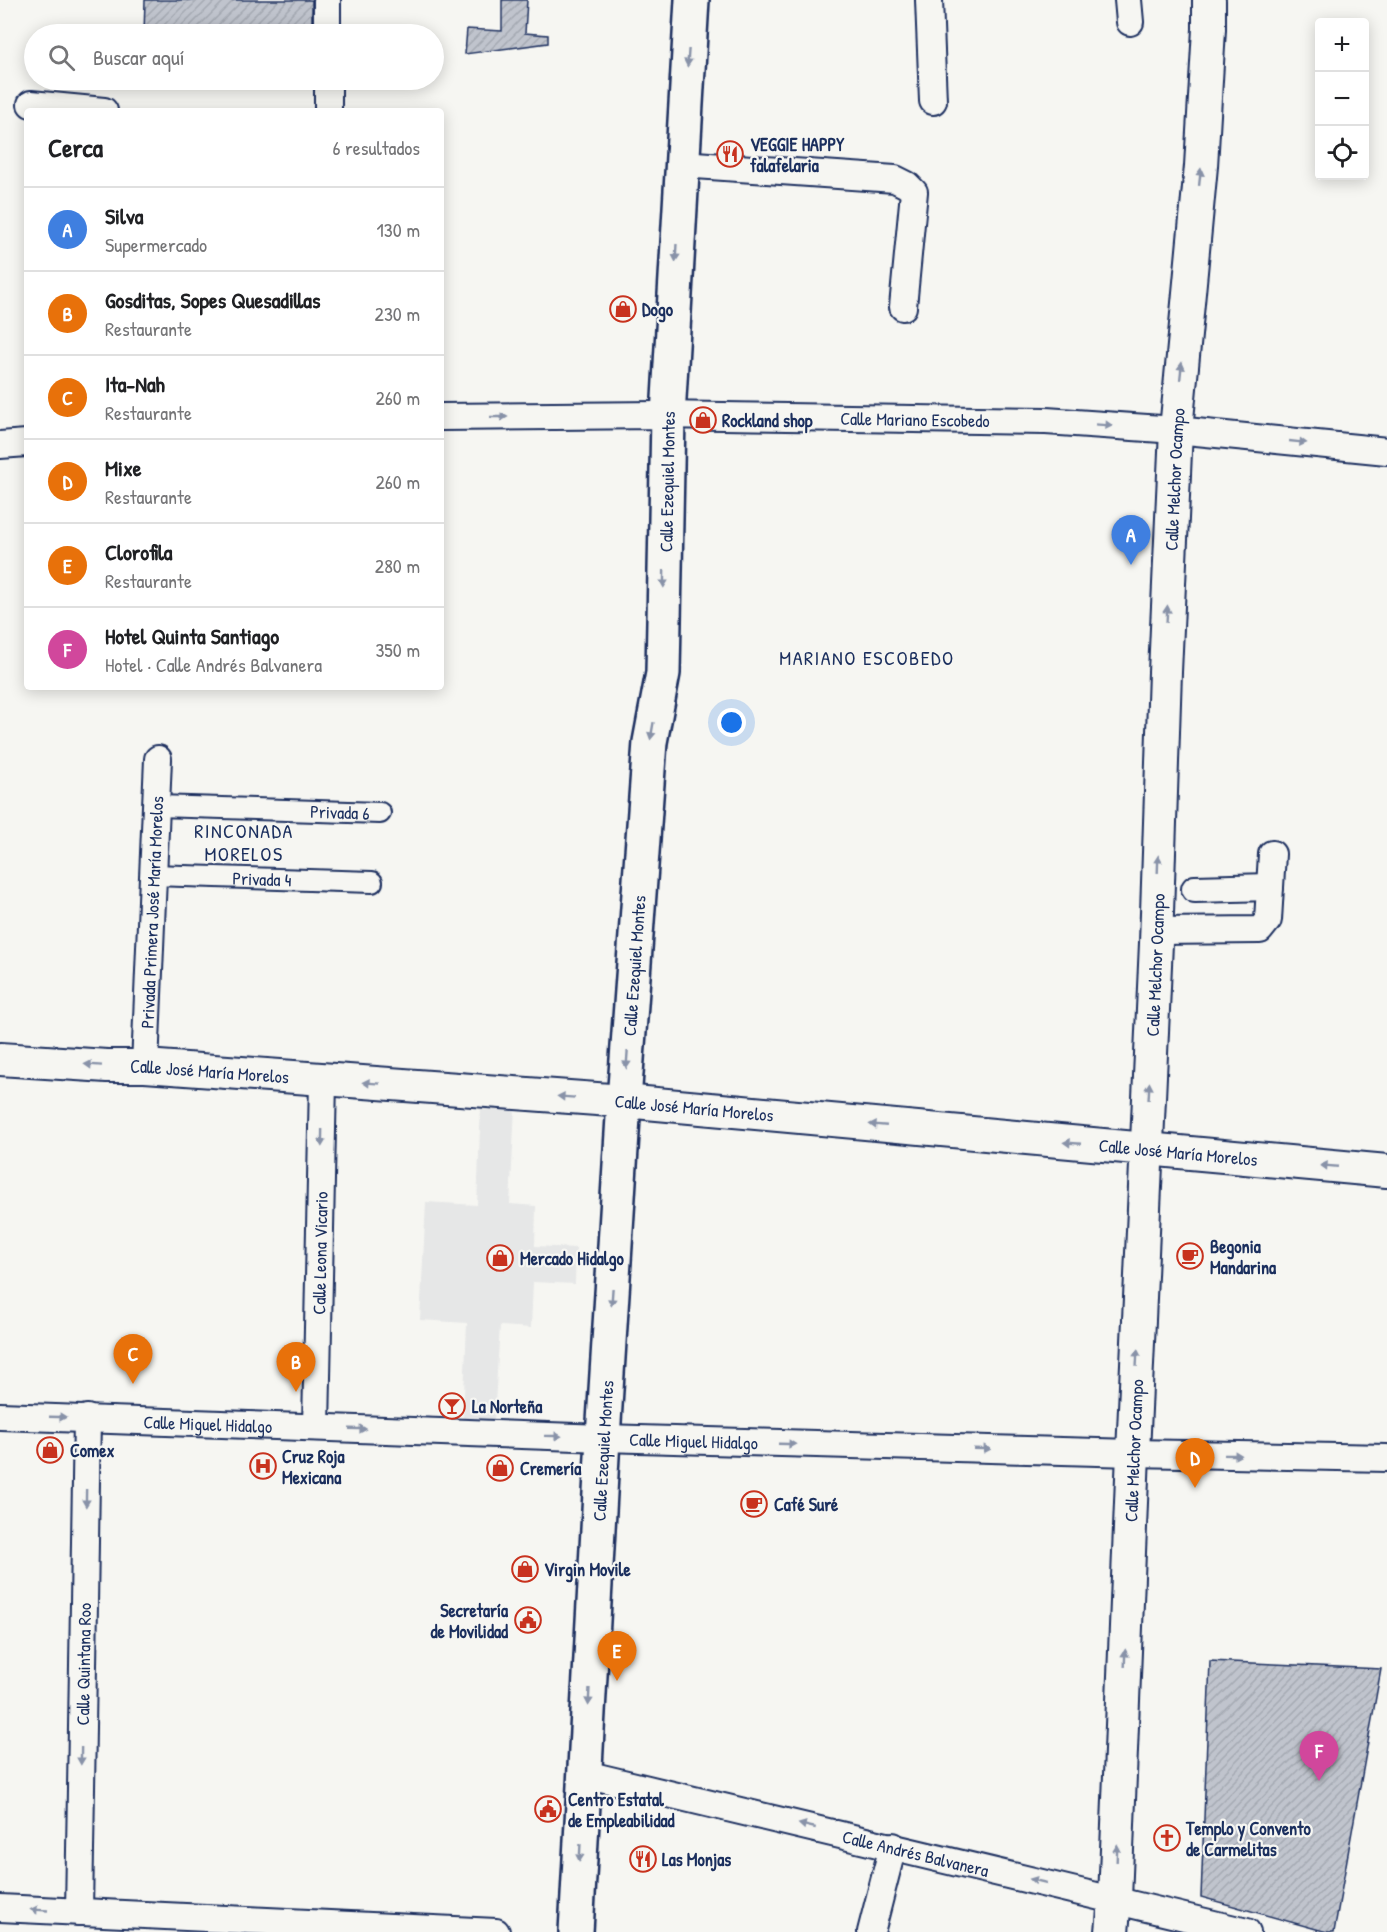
<!DOCTYPE html>
<html lang="es">
<head>
<meta charset="utf-8">
<style>
  body { margin:0; font-family:"Patrick Hand",sans-serif; background:#f6f6f6; color:#202124 }
  .controls { position:absolute; right:18px; top:18px; display:grid; overflow:hidden; border-radius:6px; box-shadow:0 3px 15px #0003 }
  .controls button { width:54px; height:54px; display:grid; place-items:center; padding:0; border:0; border-bottom:2px solid #e0e0e0; background:#fff; color:#202124; font:30px sans-serif }
  .you { position:absolute; left:732px; top:723px; width:21px; height:21px; margin:-15px; border:4px solid #fff; border-radius:50%; background:#1a73e8; box-shadow:0 0 0 9px #1a73e833 }
  .badge { display:grid; place-items:center; width:39px; height:39px; border-radius:50%; background:#0f766e; color:#fff; font-size:20px; font-weight:700 }
  .pin { position:absolute; translate:-50% -50px; filter:drop-shadow(0 2px 3px #0008) }
  .pin::after { content:''; position:absolute; top:32px; width:21px; height:18px; background:inherit; clip-path:polygon(0 0,100% 0,50% 100%) }
  .list { margin:0; padding:0; list-style:none }
  h2 { display:flex; justify-content:space-between; align-items:center; height:78px; margin:0; padding:0 24px; font-size:26px }
  h2 small { font-size:20px; font-weight:400; color:#757577 }
  .list li { display:grid; grid-template-columns:39px 1fr auto; gap:18px; align-items:center; box-sizing:border-box; height:84px; padding:0 24px; border-top:2px solid #e0e0e0 }
  .list b { display:block; font-size:22px; white-space:nowrap }
  .list p { margin:0; font-size:20px; white-space:nowrap; color:#757577 }
  .list em { font-size:20px; font-style:normal; color:#757577 }
  .icon { flex:none; width:33px; height:33px; fill:none; stroke:currentColor; stroke-width:2; stroke-linecap:round; stroke-linejoin:round }
  .map { position:relative; flex:none; width:1387px; height:1932px; overflow:hidden }
  .search { position:absolute; background:#fff; box-shadow:0 3px 15px #0003; left:24px; top:24px; width:420px; height:66px; display:flex; align-items:center; gap:15px; box-sizing:border-box; padding:0 21px; border-radius:33px; color:#757577; font-size:22px }
  .panel { position:absolute; background:#fff; box-shadow:0 3px 15px #0003; left:24px; top:108px; width:420px; height:582px; border-radius:6px }
  .map>svg:first-child { display:block }
</style>
</head>
<body>
<div class="map">
<svg width="1387" height="1932" viewBox="0 0 1387 1932">
  <defs>
    <pattern id="building-hatch" width="6" height="6" patternUnits="userSpaceOnUse" patternTransform="scale(1.5)"><rect width="6" height="6" fill="#c0c4cd"/><path d="M-1 1l2-2M0 6l6-6M5 7l2-2" fill="none" stroke="#a4a9b2"/></pattern>
  </defs>
  <rect width="100%" height="100%" fill="#f6f6f2"/>
  <filter id="ink" filterUnits="userSpaceOnUse"><feTurbulence type="fractalNoise" baseFrequency=".0167" numOctaves="2"/><feDisplacementMap in="SourceGraphic" scale="12" xChannelSelector="R" yChannelSelector="G"/><feConvolveMatrix kernelMatrix="1 2 1 2 8 2 1 2 1" color-interpolation-filters="sRGB"/></filter>
  <g filter="url(#ink)">
    <path fill="#e6e7e7" d="M481,1104L515,1108L510,1204L536,1206L535,1246L576,1248L575,1284L533,1282L531,1328L500,1326L494,1419L463,1418L467,1323L420,1320L426,1202L477,1205Z"/>
    <g fill="url(#building-hatch)" stroke="#1b2f5e" stroke-width="1.5">
      <path d="M145,0H312V34H144Z"/>
      <path d="M502,0H527L525,33L548,35V43L465,54L467,29L502,31Z"/>
      <path d="M1210,1661L1381,1669L1334,1932H1327L1201,1897Z"/>
    </g>
    <g fill="none" stroke-linecap="round" stroke-linejoin="round">
      <g stroke="#1b2f5e" stroke-width="24">
        <g id="pedestrian">
          <path id="s1" d="M157,806L380,813"/>
          <path id="s2" d="M152,875L372,882"/>
        </g>
      </g>
      <g stroke="#1b2f5e" stroke-width="30">
        <g id="minor">
          <path d="M327,0V34"/>
          <path d="M929,0L933,101"/>
          <path d="M1128,0L1130,22"/>
          <path d="M328,80V111"/>
          <path d="M31,104L104,111"/>
          <path d="M681,164L895,179L907,185L914,192L903,307"/>
          <path id="s3" d="M441,417L659,415L1046,421L1176,430L1387,451"/>
          <path d="M0,445L27,443"/>
          <path d="M1195,889L1270,887"/>
          <path d="M1156,931L1260,930L1268,920L1272,854"/>
          <path id="s4" d="M145,1066L158,759"/>
          <path id="s5" d="M0,1416L603,1438L1133,1453L1387,1458"/>
          <path id="s6" d="M316,1427L323,1080"/>
          <path id="s7" d="M585,1774L1247,1932"/>
          <path d="M0,1908L496,1932"/>
          <path id="s8" d="M79,1912L87,1418"/>
          <path d="M871,1932L893,1846"/>
        </g>
      </g>
      <g stroke="#1b2f5e" stroke-width="36">
        <g id="tertiary">
          <path id="s9" d="M0,1059L107,1066H145L624,1101L1387,1171"/>
          <path id="s10" d="M1112,1932L1115,1899L1133,1453L1156,943L1165,672L1176,430L1201,166L1209,29V0"/>
        </g>
      </g>
      <g stroke="#1b2f5e" stroke-width="38">
        <g id="secondary">
          <path id="s11" d="M576,1932L603,1438L624,1101L650,742L663,673L668,416L692,0"/>
        </g>
      </g>
      <use href="#pedestrian" stroke="#f6f6f2" stroke-width="20"/>
      <use href="#minor" stroke="#f6f6f2" stroke-width="26"/>
      <use href="#tertiary" stroke="#f6f6f2" stroke-width="32"/>
      <use href="#secondary" stroke="#f6f6f2" stroke-width="33"/>
    </g>
    <defs><path id="oneway-solid" d="M-6-.8H1V-3.2L6.5 0L1 3.2V.8H-6Z" transform="scale(1.5)"/></defs>
    <g fill="#8892a8">
      <use href="#oneway-solid" transform="translate(688 58) rotate(94)"/>
      <use href="#oneway-solid" transform="translate(1200 177) rotate(-84)"/>
      <use href="#oneway-solid" transform="translate(676 253) rotate(93)"/>
      <use href="#oneway-solid" transform="translate(1181 371) rotate(-84)"/>
      <use href="#oneway-solid" transform="translate(499 417)"/>
      <use href="#oneway-solid" transform="translate(1104 425) rotate(4)"/>
      <use href="#oneway-solid" transform="translate(1298 442) rotate(6)"/>
      <use href="#oneway-solid" transform="translate(664 579) rotate(91)"/>
      <use href="#oneway-solid" transform="translate(1167 614) rotate(-87)"/>
      <use href="#oneway-solid" transform="translate(652 731) rotate(100)"/>
      <use href="#oneway-solid" transform="translate(1158 864) rotate(-88)"/>
      <use href="#oneway-solid" transform="translate(627 1060) rotate(94)"/>
      <use href="#oneway-solid" transform="translate(93 1065) rotate(-176)"/>
      <use href="#oneway-solid" transform="translate(371 1083) rotate(-176)"/>
      <use href="#oneway-solid" transform="translate(1149 1091) rotate(-87)"/>
      <use href="#oneway-solid" transform="translate(566 1097) rotate(-176)"/>
      <use href="#oneway-solid" transform="translate(878 1125) rotate(-175)"/>
      <use href="#oneway-solid" transform="translate(322 1138) rotate(91)"/>
      <use href="#oneway-solid" transform="translate(1072 1143) rotate(-175)"/>
      <use href="#oneway-solid" transform="translate(1329 1166) rotate(-175)"/>
      <use href="#oneway-solid" transform="translate(612 1297) rotate(94)"/>
      <use href="#oneway-solid" transform="translate(1137 1358) rotate(-87)"/>
      <use href="#oneway-solid" transform="translate(58 1417) rotate(2)"/>
      <use href="#oneway-solid" transform="translate(358 1429) rotate(2)"/>
      <use href="#oneway-solid" transform="translate(553 1436) rotate(1)"/>
      <use href="#oneway-solid" transform="translate(787 1444) rotate(2)"/>
      <use href="#oneway-solid" transform="translate(982 1449) rotate(2)"/>
      <use href="#oneway-solid" transform="translate(1233 1455) rotate(1)"/>
      <use href="#oneway-solid" transform="translate(86 1498) rotate(91)"/>
      <use href="#oneway-solid" transform="translate(1125 1658) rotate(-88)"/>
      <use href="#oneway-solid" transform="translate(589 1697) rotate(93)"/>
      <use href="#oneway-solid" transform="translate(81 1756) rotate(91)"/>
      <use href="#oneway-solid" transform="translate(807 1826) rotate(-167)"/>
      <use href="#oneway-solid" transform="translate(580 1853) rotate(93)"/>
      <use href="#oneway-solid" transform="translate(1117 1853) rotate(-88)"/>
      <use href="#oneway-solid" transform="translate(1038 1881) rotate(-167)"/>
      <use href="#oneway-solid" transform="translate(39 1910) rotate(-177)"/>
    </g>
  </g>
  <defs>
    <g id="restaurant-ring" transform="scale(1.35)"><circle r="9.5" fill="#f6f6f2" stroke="#c8321e" stroke-width="1.5"/><path d="M-5-6h1v4h1v-4h1v4h1v-4h1v5L-1.5 .5V6h-2V.5L-5-1ZM5-6V6H3V1.5H1.5Q1.5-4 5-6Z" fill="#c8321e"/></g>
    <g id="shop-ring" transform="scale(1.35)"><circle r="9.5" fill="#f6f6f2" stroke="#c8321e" stroke-width="1.5"/><path d="M-5-2.5h2.3a2.7 3.5 0 0 1 5.4 0H5L5.5 6h-11ZM-1.5-2.5h3a1.5 2.3 0 0 0-3 0Z" fill="#c8321e"/></g>
    <g id="cafe-ring" transform="scale(1.35)"><circle r="9.5" fill="#f6f6f2" stroke="#c8321e" stroke-width="1.5"/><path d="M-5.5-4.5H6V0H3Q3 3.5 0 3.5H-2.5Q-5.5 3.5-5.5 0ZM3-3.2v2h1.7v-2ZM-6 4.5H4V6H-6Z" fill="#c8321e"/></g>
    <g id="bar-ring" transform="scale(1.35)"><circle r="9.5" fill="#f6f6f2" stroke="#c8321e" stroke-width="1.5"/><path d="M-6-5H6L.8 .8V4.5H3.5V6h-7V4.5H-.8V.8Z" fill="#c8321e"/></g>
    <g id="hospital-ring" transform="scale(1.35)"><circle r="9.5" fill="#f6f6f2" stroke="#c8321e" stroke-width="1.5"/><path d="M-5-5h3v3.5h4V-5h3V5h-3V1.5h-4V5h-3Z" fill="#c8321e"/></g>
    <g id="civic-ring" transform="scale(1.35)"><circle r="9.5" fill="#f6f6f2" stroke="#c8321e" stroke-width="1.5"/><path d="M-.6-6.5H3V-4.5H.6V-3L4-1V1h2V6H-6V1h2V-1L-.6-3ZM-1.2 2.5V6h2.4V2.5Z" fill="#c8321e"/></g>
    <g id="church-ring" transform="scale(1.35)"><circle r="9.5" fill="#f6f6f2" stroke="#c8321e" stroke-width="1.5"/><path d="M-1.2-6h2.4v3.5h3.3v2.4h-3.3V6h-2.4V-.1h-3.3v-2.4h3.3Z" fill="#c8321e"/></g>
  </defs>
  <g fill-rule="evenodd">
    <use href="#restaurant-ring" x="730" y="154"/>
    <use href="#shop-ring" x="623" y="309"/>
    <use href="#shop-ring" x="703" y="420"/>
    <use href="#cafe-ring" x="1190" y="1256"/>
    <use href="#shop-ring" x="500" y="1258"/>
    <use href="#bar-ring" x="452" y="1406"/>
    <use href="#shop-ring" x="50" y="1450"/>
    <use href="#hospital-ring" x="263" y="1466"/>
    <use href="#shop-ring" x="500" y="1468"/>
    <use href="#cafe-ring" x="754" y="1504"/>
    <use href="#shop-ring" x="525" y="1569"/>
    <use href="#civic-ring" x="528" y="1620"/>
    <use href="#civic-ring" x="548" y="1809"/>
    <use href="#church-ring" x="1167" y="1838"/>
    <use href="#restaurant-ring" x="643" y="1859"/>
  </g>
  <g text-anchor="middle" dominant-baseline="central" stroke-width="4.5" stroke-linejoin="round" paint-order="stroke">
    <g font-size="18" font-weight="bold" fill="#1b2f5e" stroke="#f6f6f2" text-anchor="start">
      <text x="750" y="144">VEGGIE HAPPY<tspan x="750" dy="21">falafelaria</tspan></text>
      <text x="642" y="309">Dogo</text>
      <text x="722" y="420">Rockland shop</text>
      <text x="1210" y="1246">Begonia<tspan x="1210" dy="21">Mandarina</tspan></text>
      <text x="520" y="1258">Mercado Hidalgo</text>
      <text x="472" y="1406">La Norteña</text>
      <text x="70" y="1450">Comex</text>
      <text x="282" y="1456">Cruz Roja<tspan x="282" dy="21">Mexicana</tspan></text>
      <text x="520" y="1468">Cremería</text>
      <text x="774" y="1504">Café Suré</text>
      <text x="544" y="1569">Virgin Movile</text>
      <text x="508" y="1610" text-anchor="end">Secretaría<tspan x="508" dy="21">de Movilidad</tspan></text>
      <text x="568" y="1799">Centro Estatal<tspan x="568" dy="21">de Empleabilidad</tspan></text>
      <text x="1186" y="1828">Templo y Convento<tspan x="1186" dy="21">de Carmelitas</tspan></text>
      <text x="662" y="1859">Las Monjas</text>
    </g>
    <g font-size="18" fill="#1b2f5e" stroke="#f6f6f2">
      <text stroke="none"><textPath href="#s3" startOffset="474">Calle Mariano Escobedo</textPath></text>
      <text stroke="none"><textPath href="#s10" startOffset="1454">Calle Melchor Ocampo</textPath></text>
      <text stroke="none"><textPath href="#s11" startOffset="1454">Calle Ezequiel Montes</textPath></text>
      <text stroke="none"><textPath href="#s1" startOffset="183">Privada 6</textPath></text>
      <text stroke="none"><textPath href="#s2" startOffset="110">Privada 4</textPath></text>
      <text stroke="none"><textPath href="#s4" startOffset="154">Privada Primera José María Morelos</textPath></text>
      <text stroke="none"><textPath href="#s11" startOffset="968">Calle Ezequiel Montes</textPath></text>
      <text stroke="none"><textPath href="#s10" startOffset="968">Calle Melchor Ocampo</textPath></text>
      <text stroke="none"><textPath href="#s9" startOffset="210">Calle José María Morelos</textPath></text>
      <text stroke="none"><textPath href="#s9" startOffset="696">Calle José María Morelos</textPath></text>
      <text stroke="none"><textPath href="#s9" startOffset="1182">Calle José María Morelos</textPath></text>
      <text stroke="none"><textPath href="#s6" startOffset="174">Calle Leona Vicario</textPath></text>
      <text stroke="none"><textPath href="#s5" startOffset="208">Calle Miguel Hidalgo</textPath></text>
      <text stroke="none"><textPath href="#s5" startOffset="694">Calle Miguel Hidalgo</textPath></text>
      <text stroke="none"><textPath href="#s11" startOffset="482">Calle Ezequiel Montes</textPath></text>
      <text stroke="none"><textPath href="#s10" startOffset="482">Calle Melchor Ocampo</textPath></text>
      <text stroke="none"><textPath href="#s8" startOffset="248">Calle Quintana Roo</textPath></text>
      <text stroke="none"><textPath href="#s7" startOffset="340">Calle Andrés Balvanera</textPath></text>
    </g>
    <g font-size="20" letter-spacing="1.5" fill="#1b2f5e" stroke="#f6f6f2">
      <text x="867" y="657">MARIANO ESCOBEDO</text>
      <text x="244" y="830">RINCONADA<tspan x="244" dy="23">MORELOS</tspan></text>
    </g>
  </g>
</svg>
<div class="controls">
<button>+</button>
<button>−</button>
<button><svg class="icon" aria-label="locate" viewBox="0 0 24 24"><circle cx="12" cy="12" r="6"/><path d="M12 2v4M12 18v4M2 12h4M18 12h4"/></svg></button>
</div>
<div class="you"></div>
<div class="pin badge" style="left:1131px;top:565px;background:#3f7fe0">A</div>
<div class="pin badge" style="left:296px;top:1392px;background:#e8710a">B</div>
<div class="pin badge" style="left:133px;top:1384px;background:#e8710a">C</div>
<div class="pin badge" style="left:1195px;top:1488px;background:#e8710a">D</div>
<div class="pin badge" style="left:617px;top:1681px;background:#e8710a">E</div>
<div class="pin badge" style="left:1319px;top:1781px;background:#d1479c">F</div>
<div class="search"><svg class="icon" aria-label="search" viewBox="0 0 24 24"><circle cx="10" cy="10" r="6"/><path d="M15 15l6 6"/></svg>Buscar aquí</div>
<section class="panel">
<h2>Cerca<small>6 resultados</small></h2>
<ul class="list">
<li><span class="badge" style="background:#3f7fe0">A</span><div><b>Silva</b><p>Supermercado</p></div><em>130 m</em></li>
<li><span class="badge" style="background:#e8710a">B</span><div><b>Gosditas, Sopes Quesadillas</b><p>Restaurante</p></div><em>230 m</em></li>
<li><span class="badge" style="background:#e8710a">C</span><div><b>Ita-Nah</b><p>Restaurante</p></div><em>260 m</em></li>
<li><span class="badge" style="background:#e8710a">D</span><div><b>Mixe</b><p>Restaurante</p></div><em>260 m</em></li>
<li><span class="badge" style="background:#e8710a">E</span><div><b>Clorofila</b><p>Restaurante</p></div><em>280 m</em></li>
<li><span class="badge" style="background:#d1479c">F</span><div><b>Hotel Quinta Santiago</b><p>Hotel · Calle Andrés Balvanera</p></div><em>350 m</em></li>
</ul>
</section>
</div>
</body>
</html>
